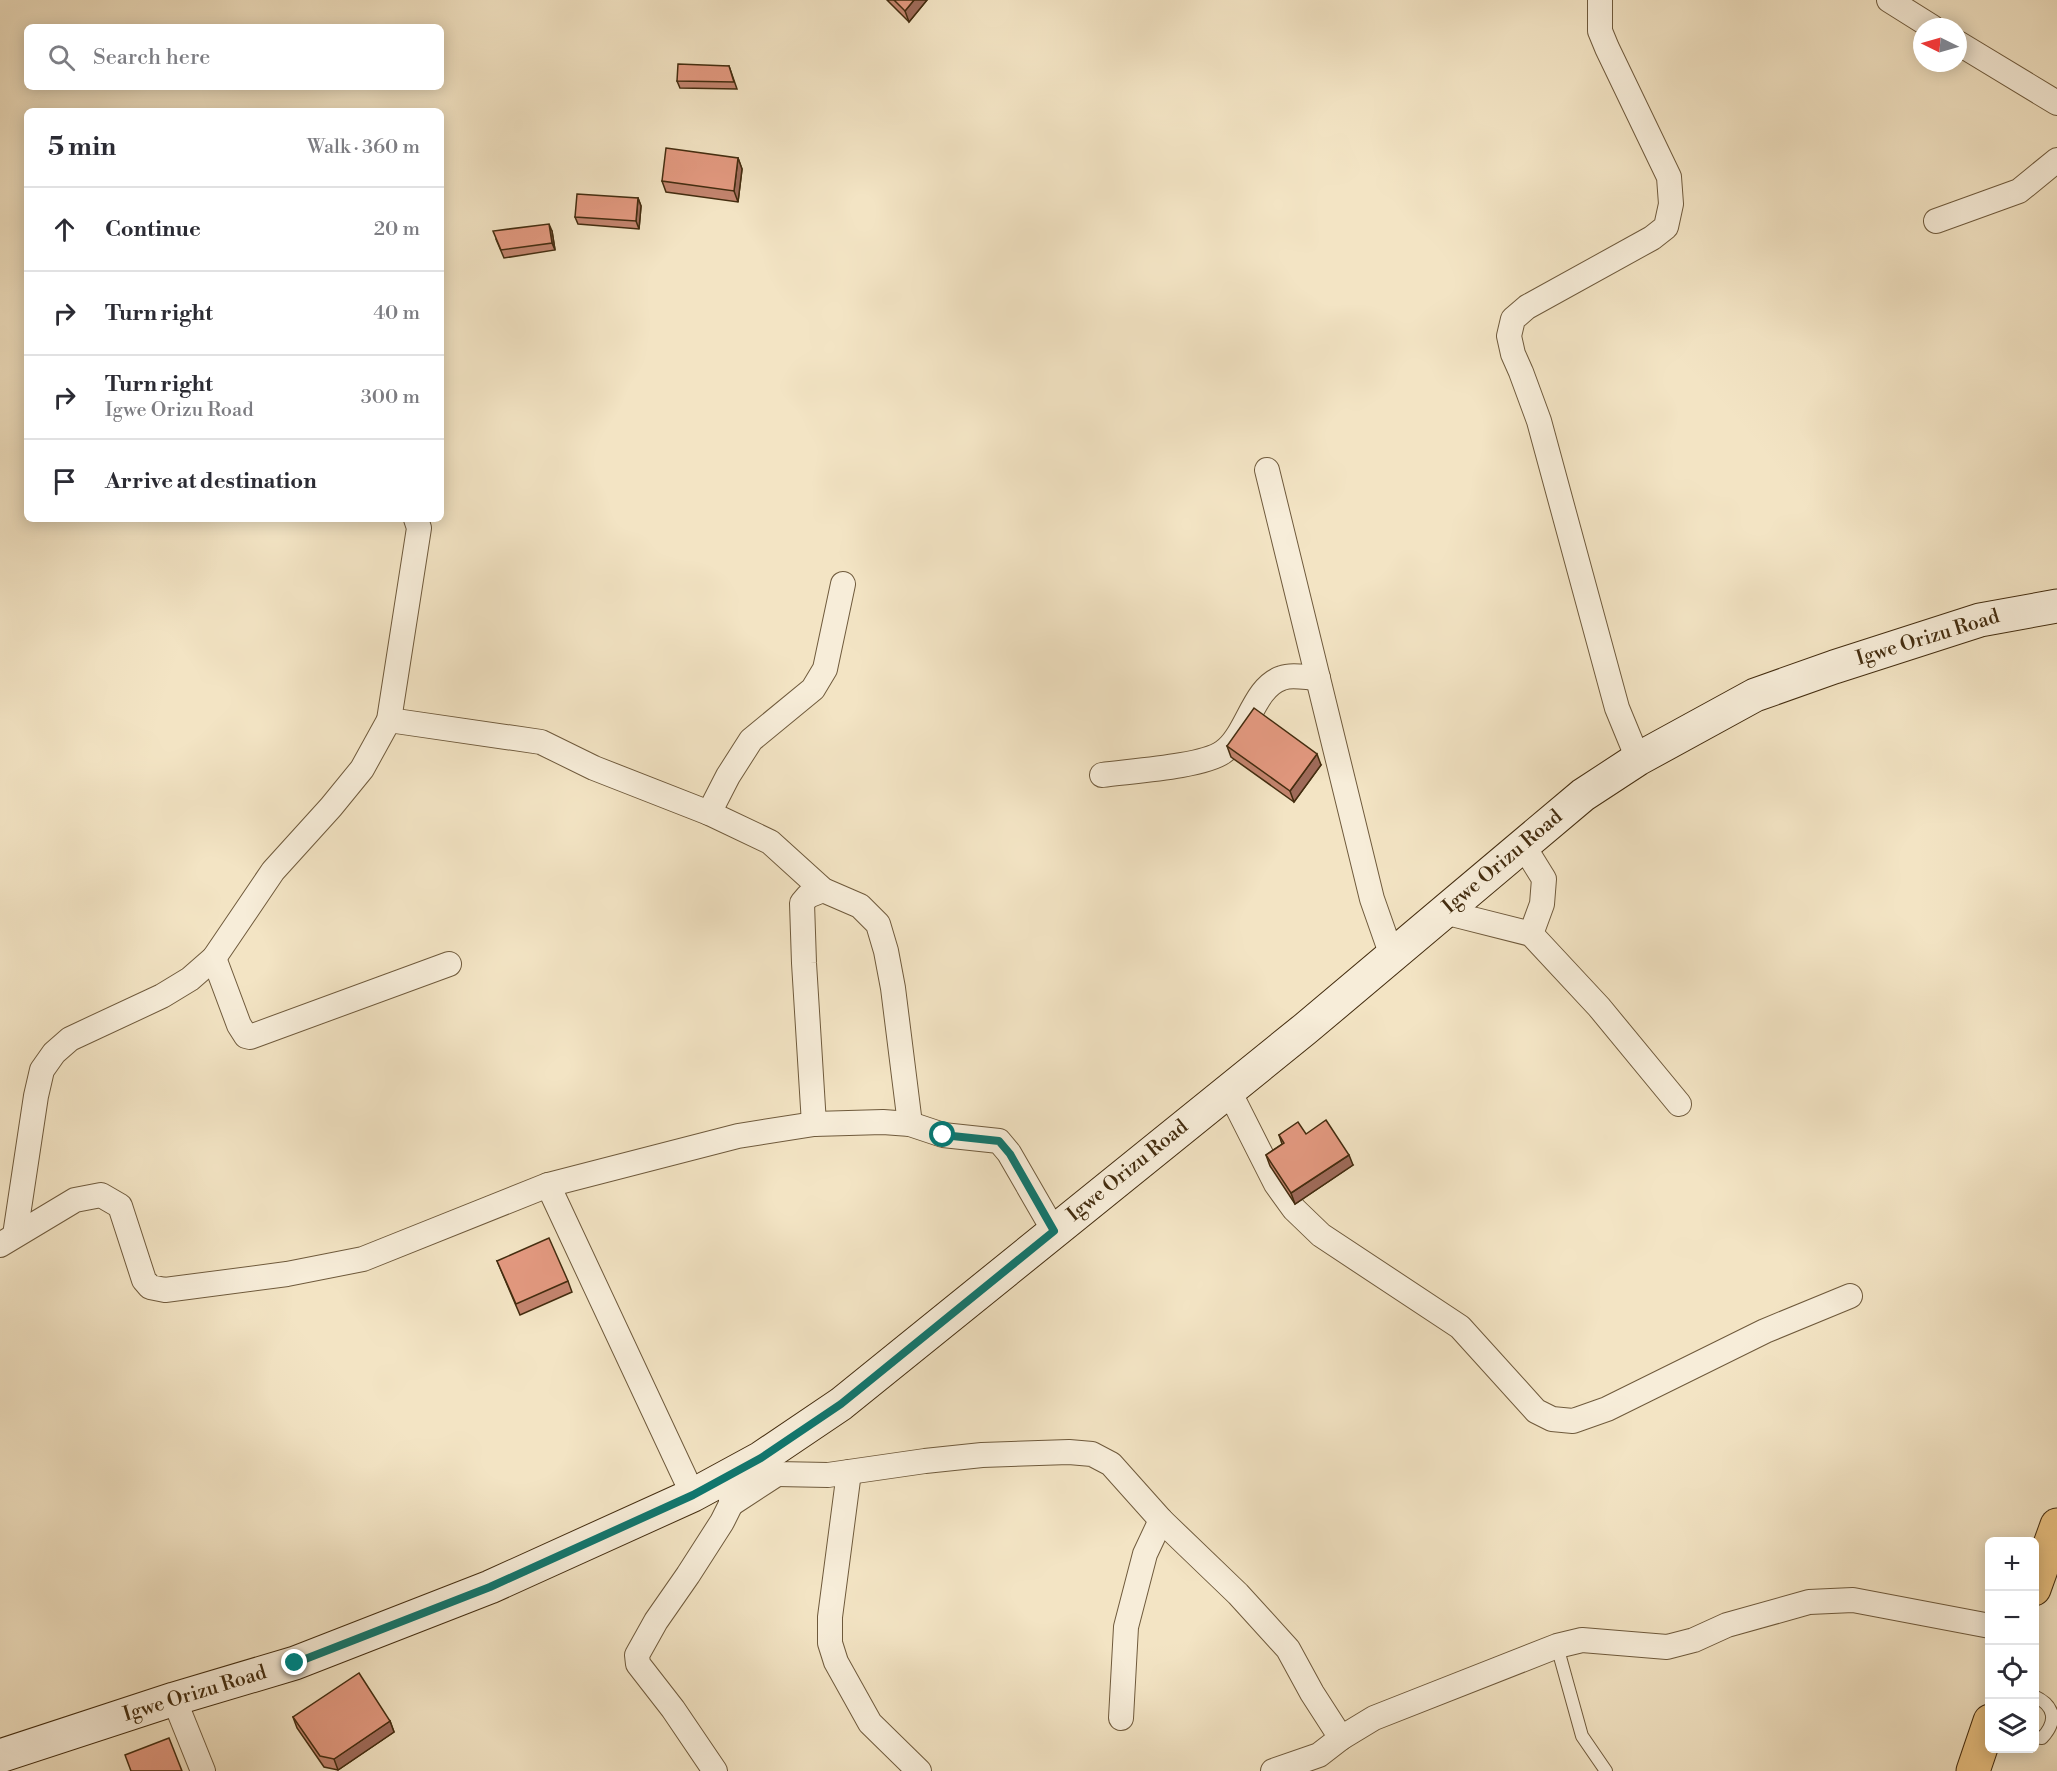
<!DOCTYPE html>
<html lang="en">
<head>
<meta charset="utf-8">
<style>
  body { margin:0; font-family:"Libre Bodoni",serif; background:#f2f2f3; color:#2b2b33 }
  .controls { position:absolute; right:18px; bottom:18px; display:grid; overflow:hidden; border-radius:9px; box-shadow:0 3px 15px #0003 }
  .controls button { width:54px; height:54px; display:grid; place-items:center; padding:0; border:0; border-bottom:2px solid #e1e1e2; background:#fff; color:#2b2b33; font:30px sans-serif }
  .compass { position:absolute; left:1913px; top:18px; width:54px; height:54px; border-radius:50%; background:#fff; box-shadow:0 3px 15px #0003; rotate:275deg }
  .stop { position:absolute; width:18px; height:18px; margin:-14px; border:4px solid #0f766e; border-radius:50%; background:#fff }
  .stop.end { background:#0f766e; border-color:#fff; box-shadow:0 2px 6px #0008 }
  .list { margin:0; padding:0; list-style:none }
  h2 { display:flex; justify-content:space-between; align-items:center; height:78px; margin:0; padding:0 24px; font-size:26px }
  h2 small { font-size:20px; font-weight:400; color:#7c7c81 }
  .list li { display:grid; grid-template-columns:39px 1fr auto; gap:18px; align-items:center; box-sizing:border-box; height:84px; padding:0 24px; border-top:2px solid #e1e1e2 }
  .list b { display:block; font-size:22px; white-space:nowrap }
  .list p { margin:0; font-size:20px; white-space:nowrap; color:#7c7c81 }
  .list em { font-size:20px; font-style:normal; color:#7c7c81 }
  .icon { flex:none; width:33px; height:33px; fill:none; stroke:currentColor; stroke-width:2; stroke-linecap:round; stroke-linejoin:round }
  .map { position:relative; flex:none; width:2057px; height:1771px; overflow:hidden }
  .search { position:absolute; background:#fff; box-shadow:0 3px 15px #0003; left:24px; top:24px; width:420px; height:66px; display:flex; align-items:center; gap:15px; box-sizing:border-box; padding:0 21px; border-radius:9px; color:#7c7c81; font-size:22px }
  .panel { position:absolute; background:#fff; box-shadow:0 3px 15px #0003; left:24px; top:108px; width:420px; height:414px; border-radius:9px }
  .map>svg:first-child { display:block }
</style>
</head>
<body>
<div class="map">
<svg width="2057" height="1771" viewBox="0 0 2057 1771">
  <rect width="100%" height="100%" fill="#f3e4c4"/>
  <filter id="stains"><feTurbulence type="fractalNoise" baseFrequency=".00333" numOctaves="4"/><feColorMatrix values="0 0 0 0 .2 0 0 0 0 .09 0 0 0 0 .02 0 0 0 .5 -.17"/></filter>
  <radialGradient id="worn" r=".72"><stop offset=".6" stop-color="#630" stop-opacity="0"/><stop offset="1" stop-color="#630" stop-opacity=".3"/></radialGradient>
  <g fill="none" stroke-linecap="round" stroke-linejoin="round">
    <g stroke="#6f5a3c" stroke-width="14">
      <g id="service">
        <path d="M1557,1646L1582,1736L1606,1771"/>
        <path d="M2034,1696C2056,1706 2057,1722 2042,1738L2034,1737"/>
      </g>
    </g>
    <g stroke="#6f5a3c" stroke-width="26">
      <g id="minor">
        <path d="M1600,0V31L1607,48L1669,177L1671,204L1666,227L1652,238L1527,307L1513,319L1509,336L1513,354L1521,372L1539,421L1617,708L1638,759"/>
        <path d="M1889,0L1932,27"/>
        <path d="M1958,43L2057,103"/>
        <path d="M1936,221L2019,191L2057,160"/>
        <path d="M1267,470L1372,899L1392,956"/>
        <path d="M389,720L541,742L594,768L709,813L770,842L823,890L860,906L878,924L886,951L893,988L910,1124"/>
        <path d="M1102,775C1130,771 1202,767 1223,752C1247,736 1253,687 1282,678C1292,674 1308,678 1318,678"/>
        <path d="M709,813L728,776L751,740L813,689L825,669L843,584"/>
        <path d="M1523,845L1544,879L1542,904L1531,934"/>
        <path d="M1444,912L1531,934L1599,1007L1679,1104"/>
        <path d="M214,958L239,1025L246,1036L250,1037L449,964"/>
        <path d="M1229,1091L1276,1184L1294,1209L1321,1235L1460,1327L1536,1411L1552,1419L1573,1421L1607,1409L1765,1331L1850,1296"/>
        <path d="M814,1124L804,963L802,903L808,896L823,890"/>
        <path d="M548,1185L693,1495"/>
        <path d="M15,1235L36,1096L42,1070L54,1053L70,1039L162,996L190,979L214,958L273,871L331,807L362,769L389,720L419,528L416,519"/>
        <path d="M0,1245L75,1200L101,1195L120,1206L144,1280L150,1287L165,1290L287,1274L363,1259L548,1185L738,1136L814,1124L883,1122L910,1124L943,1135L999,1141L1009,1153L1054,1231"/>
        <path d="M761,1458L777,1474L828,1475L925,1461L982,1455L1069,1452L1092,1454L1111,1464L1161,1520L1238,1594L1288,1649L1312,1693L1341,1738"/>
        <path d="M849,1472L830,1617V1643L836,1662L870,1723L919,1771"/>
        <path d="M731,1504L777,1474"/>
        <path d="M174,1699L203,1771"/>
        <path d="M1121,1718L1126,1627L1145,1554L1161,1520"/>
        <path d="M715,1771L673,1709L638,1664L637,1655L656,1621L688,1575L722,1522L731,1504V1494L722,1479"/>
        <path d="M1273,1771L1319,1755L1341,1738L1374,1718L1557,1646L1582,1640L1667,1647L1694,1640L1727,1625L1809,1602L1853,1600L1990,1626"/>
      </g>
    </g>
    <g stroke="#432c0f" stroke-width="35">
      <path id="secondary" d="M0,1756L174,1699L295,1663L490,1587L693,1495L761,1458L841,1404L1305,1029L1583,795L1638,759L1755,695L1834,667L1980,620L2057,606"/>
    </g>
    <g stroke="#432c0f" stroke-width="35">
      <g id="primary">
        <path d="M2034,1589L2057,1525"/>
        <path d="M1973,1771L1990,1721"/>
      </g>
    </g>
    <use href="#service" stroke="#f7edd9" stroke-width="12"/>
    <use href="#minor" stroke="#f7edd9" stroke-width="24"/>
    <use href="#secondary" stroke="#f7edd9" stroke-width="33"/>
    <use href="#primary" stroke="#eac282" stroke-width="33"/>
  </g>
  <g fill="#c3846e" stroke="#432c0f" stroke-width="1.5">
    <path d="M887,0H927L909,22Z"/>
    <path d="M729,66L737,89L680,88L677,81Z"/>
    <path d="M738,158L742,169L738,202L666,192L662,181Z"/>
    <path d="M638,198L641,206L639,229L578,224L575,217Z"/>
    <path d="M552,231L555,250L504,258L496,239Z"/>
    <path d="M1227,746L1321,765L1294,802L1231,757Z"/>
    <path d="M1306,1134L1353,1165L1295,1204L1270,1166L1266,1155L1282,1144L1279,1135Z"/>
    <path d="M497,1261L568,1281L572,1292L520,1315Z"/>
    <path d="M293,1717L390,1721L394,1732L338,1770L324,1767L297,1728Z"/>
  </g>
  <g fill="#9f6b5a" stroke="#432c0f" stroke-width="1.5">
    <path d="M914,0H927L909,22L905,11Z"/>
    <path d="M738,158L742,169L738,202L734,191Z"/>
    <path d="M638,198L641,206L639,229L636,221Z"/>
    <path d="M549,224L552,231L555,250L552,243Z"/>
    <path d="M1317,754L1321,765L1294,802L1290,791Z"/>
    <path d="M1349,1155L1353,1165L1295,1204L1291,1193Z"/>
    <path d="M390,1721L394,1732L338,1770L334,1759Z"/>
  </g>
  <g fill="#e39980" stroke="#432c0f" stroke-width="1.5">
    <path d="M894,0H914L905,11Z"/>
    <path d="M678,64L729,66L734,82L677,81Z"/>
    <path d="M666,148L738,158L734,191L662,181Z"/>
    <path d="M577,194L638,198L636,221L575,217Z"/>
    <path d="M549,224L552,243L501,250L493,231Z"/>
    <path d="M1254,708L1317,754L1290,791L1227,746Z"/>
    <path d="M1326,1120L1349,1155L1291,1193L1266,1155L1284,1143L1279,1135L1298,1122L1306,1134Z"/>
    <path d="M549,1238L568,1281L516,1304L497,1261Z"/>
    <path d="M359,1673L390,1721L334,1759L320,1756L293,1717Z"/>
    <path d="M169,1738L182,1771H131L125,1755Z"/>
  </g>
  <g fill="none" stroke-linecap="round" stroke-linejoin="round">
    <path stroke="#0f766e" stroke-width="8" d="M295,1663L490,1587L693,1495L761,1458L841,1404L1054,1231L1010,1154L999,1141L943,1135"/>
  </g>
  <g text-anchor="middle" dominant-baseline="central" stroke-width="5" stroke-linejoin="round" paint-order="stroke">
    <g font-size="20" fill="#432c0f" stroke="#f7edd9">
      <text transform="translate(1928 638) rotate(-17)">Igwe Orizu Road</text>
      <text transform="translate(1503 862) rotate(-40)">Igwe Orizu Road</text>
      <text transform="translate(1128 1171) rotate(-39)">Igwe Orizu Road</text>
      <text transform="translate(195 1694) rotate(-17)">Igwe Orizu Road</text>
    </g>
  </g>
  <rect width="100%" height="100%" filter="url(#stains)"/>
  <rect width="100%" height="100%" fill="url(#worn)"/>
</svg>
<div class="controls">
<button>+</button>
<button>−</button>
<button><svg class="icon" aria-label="locate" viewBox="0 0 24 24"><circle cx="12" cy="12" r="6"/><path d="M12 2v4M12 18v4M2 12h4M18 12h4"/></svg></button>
<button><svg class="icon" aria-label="layers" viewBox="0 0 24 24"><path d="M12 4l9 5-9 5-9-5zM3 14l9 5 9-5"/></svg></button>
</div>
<svg class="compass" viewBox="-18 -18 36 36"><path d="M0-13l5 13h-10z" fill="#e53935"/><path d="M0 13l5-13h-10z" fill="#7c7c81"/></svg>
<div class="stop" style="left:943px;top:1135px"></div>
<div class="stop end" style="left:295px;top:1663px"></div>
<div class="search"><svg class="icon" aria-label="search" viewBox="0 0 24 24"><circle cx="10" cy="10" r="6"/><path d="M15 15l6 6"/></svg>Search here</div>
<section class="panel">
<h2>5 min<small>Walk · 360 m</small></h2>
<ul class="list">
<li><svg class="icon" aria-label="ahead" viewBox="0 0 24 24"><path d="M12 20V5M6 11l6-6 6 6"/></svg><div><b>Continue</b></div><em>20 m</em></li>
<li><svg class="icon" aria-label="right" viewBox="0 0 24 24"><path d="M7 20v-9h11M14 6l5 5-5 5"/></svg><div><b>Turn right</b></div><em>40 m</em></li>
<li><svg class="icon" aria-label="right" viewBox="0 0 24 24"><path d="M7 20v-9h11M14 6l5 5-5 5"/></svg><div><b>Turn right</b><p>Igwe Orizu Road</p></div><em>300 m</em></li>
<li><svg class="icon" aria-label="arrive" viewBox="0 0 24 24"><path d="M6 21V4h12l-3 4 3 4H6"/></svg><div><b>Arrive at destination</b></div></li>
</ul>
</section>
</div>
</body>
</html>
